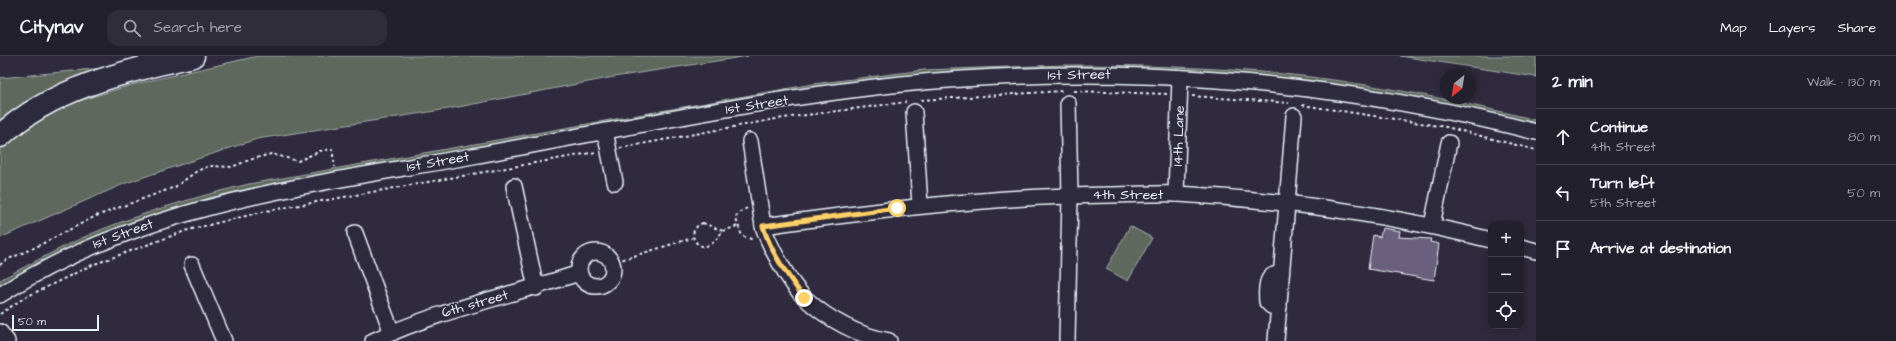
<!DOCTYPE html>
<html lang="en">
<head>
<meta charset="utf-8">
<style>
  body { margin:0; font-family:"Architects Daughter",sans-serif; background:#2f2d3a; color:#f1f3f6 }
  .controls { position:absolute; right:12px; bottom:12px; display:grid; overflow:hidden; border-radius:8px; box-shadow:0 2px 10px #0003 }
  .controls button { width:36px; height:36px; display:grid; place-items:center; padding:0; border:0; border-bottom:1px solid #403e4a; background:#23202e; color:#f1f3f6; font:20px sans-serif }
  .compass { position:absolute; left:1440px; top:12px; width:36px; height:36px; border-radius:50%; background:#23202e; box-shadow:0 2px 10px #0003; rotate:210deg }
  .scale { position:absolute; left:12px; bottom:10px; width:87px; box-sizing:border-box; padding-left:4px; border:2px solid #e8f1f8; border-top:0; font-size:11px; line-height:14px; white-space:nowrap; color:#e8f1f8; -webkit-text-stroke:3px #2f2a3d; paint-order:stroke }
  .stop { position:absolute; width:12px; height:12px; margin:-9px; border:3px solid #ffd166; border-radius:50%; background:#fff }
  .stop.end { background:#ffd166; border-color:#fff; box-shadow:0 1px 4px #0008 }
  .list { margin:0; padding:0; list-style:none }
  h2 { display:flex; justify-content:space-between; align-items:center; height:52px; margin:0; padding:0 16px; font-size:17px }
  h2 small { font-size:13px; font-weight:400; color:#a3a3aa }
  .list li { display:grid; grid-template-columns:26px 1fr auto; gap:12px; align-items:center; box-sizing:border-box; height:56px; padding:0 16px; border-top:1px solid #403e4a }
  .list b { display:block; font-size:15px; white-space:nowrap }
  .list p { margin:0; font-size:13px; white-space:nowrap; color:#a3a3aa }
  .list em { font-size:13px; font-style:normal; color:#a3a3aa }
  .icon { flex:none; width:22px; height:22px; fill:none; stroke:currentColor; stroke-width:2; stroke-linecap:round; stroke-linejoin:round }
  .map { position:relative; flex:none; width:1536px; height:285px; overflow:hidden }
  header { display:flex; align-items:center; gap:24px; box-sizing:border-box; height:56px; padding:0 20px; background:#23202e; border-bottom:1px solid #403e4a }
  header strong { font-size:19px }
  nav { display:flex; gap:22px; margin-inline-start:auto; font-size:14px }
  .search { width:280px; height:36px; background:#2f2d3a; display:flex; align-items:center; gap:10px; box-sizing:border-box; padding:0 14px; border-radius:12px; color:#a3a3aa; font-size:15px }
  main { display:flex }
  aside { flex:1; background:#23202e }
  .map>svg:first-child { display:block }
</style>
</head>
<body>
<header>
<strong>Citynav</strong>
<div class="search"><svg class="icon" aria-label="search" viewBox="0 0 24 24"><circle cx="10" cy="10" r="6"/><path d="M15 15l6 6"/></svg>Search here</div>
<nav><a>Map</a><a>Layers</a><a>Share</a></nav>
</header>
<main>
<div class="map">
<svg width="1536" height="285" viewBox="0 0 1536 285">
  <rect width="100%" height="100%" fill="#2f2a3d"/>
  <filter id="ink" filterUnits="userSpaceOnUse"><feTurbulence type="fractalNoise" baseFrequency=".025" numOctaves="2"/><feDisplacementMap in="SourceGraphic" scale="8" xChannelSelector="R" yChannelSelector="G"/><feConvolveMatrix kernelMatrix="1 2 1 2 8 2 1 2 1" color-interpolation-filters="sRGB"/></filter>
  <g filter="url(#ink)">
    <g fill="#5e685d" stroke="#a3acaa">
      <path d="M258,0H748L614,21L448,53L257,83L126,127L0,182V93L10,84L48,57L66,49L131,29Z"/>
      <path d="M1400,0H1536V21Z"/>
      <path d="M1064,9C1134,9 1204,11 1273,17C1361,25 1450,43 1536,64V71L1318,29L899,23L240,136L190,148L159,158L0,231V224C34,206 68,187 103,173C151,154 199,140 249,128L813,28L924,14Z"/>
      <path d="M103,12L50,32L19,50L0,64V22Z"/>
      <path d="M1130,170L1152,182L1128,225L1106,213Z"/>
    </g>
    <path fill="#6a5e7c" stroke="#e8f1f8" d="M1382,172L1400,175L1399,181L1431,183L1430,186L1439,188L1434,224L1368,213L1373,179L1380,181Z"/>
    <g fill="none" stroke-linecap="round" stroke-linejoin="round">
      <g stroke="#e8f1f8" stroke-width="18">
        <g id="minor">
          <path d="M914,56L920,149"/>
          <path d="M605,75L615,126"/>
          <path d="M750,85L763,170C769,190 790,228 805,242C827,263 859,280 889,285"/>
          <path d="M514,130L536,232"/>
          <path d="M1176,138L1180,22"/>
          <path d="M1432,169L1449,87"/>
          <path d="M763,170C879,154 995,140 1112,139C1134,139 1156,137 1178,138C1284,144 1388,158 1491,184"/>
          <path d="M355,177L392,277"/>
          <path d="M1521,191L1536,195"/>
          <circle cx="596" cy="213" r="17"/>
          <path d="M192,209L224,285"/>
          <path d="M0,239C141,148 312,129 473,100C615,74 758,43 902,28C1113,7 1330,23 1536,76"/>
          <path d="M1279,251L1271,250L1267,246C1266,234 1265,217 1281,218"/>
          <path d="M0,276L7,285"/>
          <path d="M373,285C439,254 510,240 579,217"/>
          <path d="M1067,285L1070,139L1068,47"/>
          <path d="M1276,285L1294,60"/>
        </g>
      </g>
      <g stroke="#e8f1f8" stroke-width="25">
        <path id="highway" d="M0,80C54,31 124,16 193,0"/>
      </g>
      <g stroke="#e8f1f8" stroke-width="2" stroke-dasharray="3 3" stroke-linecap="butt">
        <path d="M1074,35L1168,38"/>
        <path d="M1192,40L1289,47"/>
        <path d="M921,44L1062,35"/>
        <path d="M1302,49L1446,71L1536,94"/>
        <path d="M620,92L776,63L906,46"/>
        <path d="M747,152L737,158L736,163L742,180L754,184"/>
        <path d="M703,167L723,175L714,186L705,191C690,188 689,172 703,167Z"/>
        <path d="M723,175L738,170"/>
        <path d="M611,207L692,182"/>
        <path d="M0,209L4,205L36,191L96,160L175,131L197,115L209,110L232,111L249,104L271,98L298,105L320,95L332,93L335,111"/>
        <path d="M0,258L24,242L92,209L188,174L266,155L596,96"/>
      </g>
      <use href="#minor" stroke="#2f2a3d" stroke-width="15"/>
      <use href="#highway" stroke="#2f2a3d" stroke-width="22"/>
    </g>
  </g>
  <g fill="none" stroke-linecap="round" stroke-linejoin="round" filter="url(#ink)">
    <path stroke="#ffd166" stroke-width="5" d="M804,242C788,220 771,197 763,170L897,152"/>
  </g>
  <g text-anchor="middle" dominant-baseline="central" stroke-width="3" stroke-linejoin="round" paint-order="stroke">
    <g font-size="14" fill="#e8f1f8" stroke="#2f2a3d">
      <text transform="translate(1079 19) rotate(-1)">1st Street</text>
      <text transform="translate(757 49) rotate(-9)">1st Street</text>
      <text transform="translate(1179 80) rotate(-88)">14th Lane</text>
      <text transform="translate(438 106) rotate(-10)">1st Street</text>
      <text x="1128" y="139">4th Street</text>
      <text transform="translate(123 178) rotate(-20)">1st Street</text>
      <text transform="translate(475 248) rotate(-16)">6th street</text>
    </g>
  </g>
</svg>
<div class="controls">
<button>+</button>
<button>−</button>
<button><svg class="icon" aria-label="locate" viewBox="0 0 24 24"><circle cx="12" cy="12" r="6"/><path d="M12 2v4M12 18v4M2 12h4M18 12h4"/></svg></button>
</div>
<svg class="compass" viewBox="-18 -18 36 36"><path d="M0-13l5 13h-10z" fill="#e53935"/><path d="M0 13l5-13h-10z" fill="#a3a3aa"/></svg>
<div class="scale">50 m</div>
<div class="stop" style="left:897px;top:152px"></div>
<div class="stop end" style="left:804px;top:242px"></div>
</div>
<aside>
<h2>2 min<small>Walk · 130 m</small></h2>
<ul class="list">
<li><svg class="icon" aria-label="ahead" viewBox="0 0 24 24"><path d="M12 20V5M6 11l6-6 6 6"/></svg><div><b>Continue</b><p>4th Street</p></div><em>80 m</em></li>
<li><svg class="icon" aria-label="left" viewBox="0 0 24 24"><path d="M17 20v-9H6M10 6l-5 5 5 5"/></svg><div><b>Turn left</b><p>5th Street</p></div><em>50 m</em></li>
<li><svg class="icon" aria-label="arrive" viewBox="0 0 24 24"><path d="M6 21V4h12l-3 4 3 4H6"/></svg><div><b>Arrive at destination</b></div></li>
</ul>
</aside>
</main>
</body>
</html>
